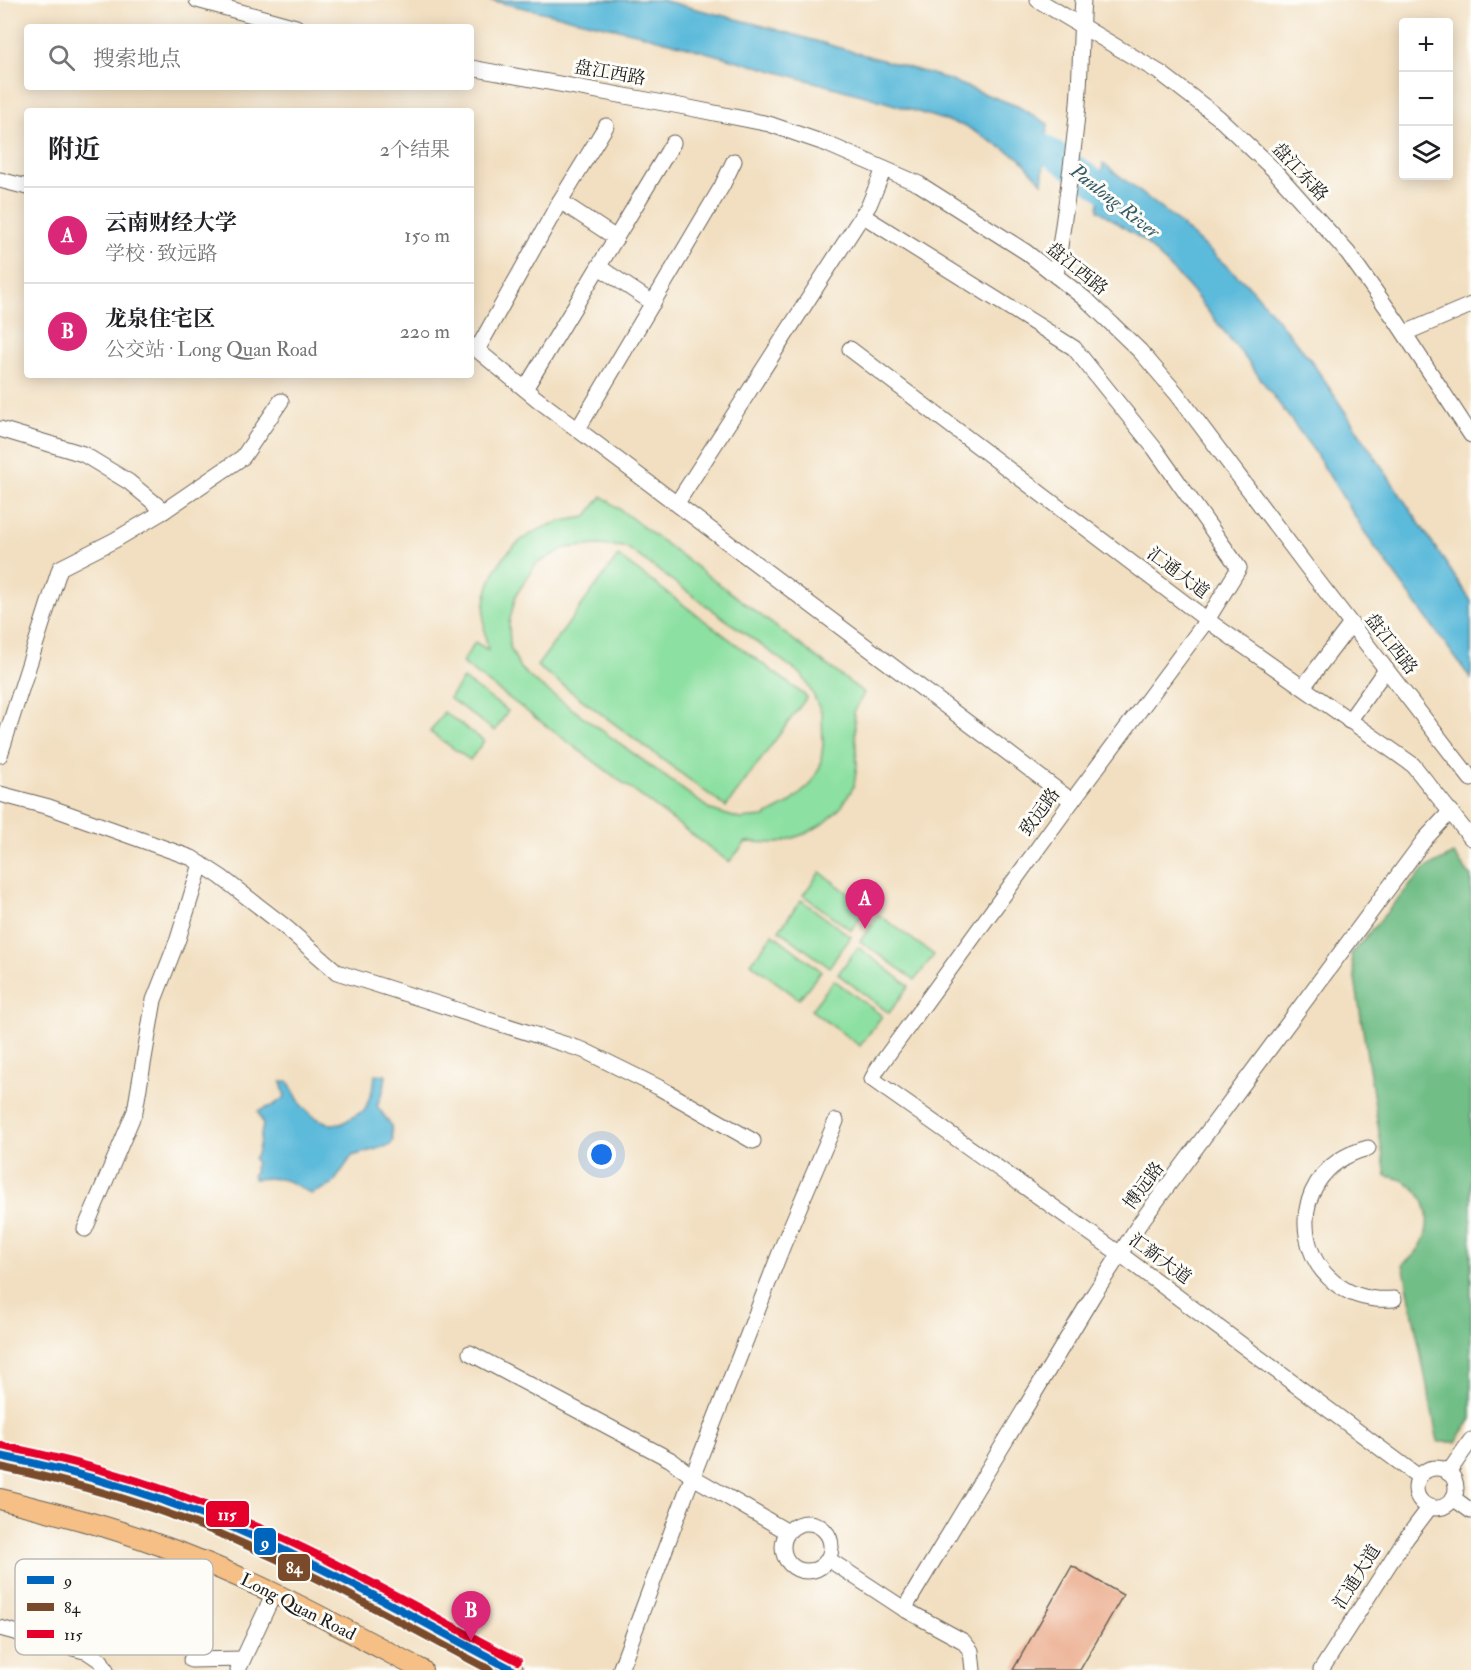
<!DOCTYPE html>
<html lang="zh">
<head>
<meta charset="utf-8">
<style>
  body { margin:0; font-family:"IM FELL Double Pica","Noto Serif SC",serif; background:#f2f2f2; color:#202124 }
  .controls { position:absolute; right:18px; top:18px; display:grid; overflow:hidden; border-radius:6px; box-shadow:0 3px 15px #0003 }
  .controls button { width:54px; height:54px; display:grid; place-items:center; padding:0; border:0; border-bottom:2px solid #e0e0e0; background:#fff; color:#202124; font:30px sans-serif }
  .you { position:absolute; left:602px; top:1155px; width:21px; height:21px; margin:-15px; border:4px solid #fff; border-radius:50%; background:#1a73e8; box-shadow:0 0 0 9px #1a73e833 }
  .badge { display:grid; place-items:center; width:39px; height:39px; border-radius:50%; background:#db2777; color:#fff; font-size:20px; font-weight:700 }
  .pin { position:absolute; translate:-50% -50px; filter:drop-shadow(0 2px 3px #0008) }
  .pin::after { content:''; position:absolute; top:32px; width:21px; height:18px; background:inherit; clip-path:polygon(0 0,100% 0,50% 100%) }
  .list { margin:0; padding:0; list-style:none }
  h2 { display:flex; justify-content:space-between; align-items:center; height:78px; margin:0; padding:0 24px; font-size:26px }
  h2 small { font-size:20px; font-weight:400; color:#757577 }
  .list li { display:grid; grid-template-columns:39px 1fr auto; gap:18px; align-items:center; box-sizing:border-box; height:96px; padding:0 24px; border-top:2px solid #e0e0e0 }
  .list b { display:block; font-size:22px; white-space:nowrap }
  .list p { margin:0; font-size:20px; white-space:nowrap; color:#757577 }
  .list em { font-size:20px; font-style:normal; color:#757577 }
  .icon { flex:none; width:33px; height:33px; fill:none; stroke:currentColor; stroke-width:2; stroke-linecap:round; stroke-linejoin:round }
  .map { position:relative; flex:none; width:1471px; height:1670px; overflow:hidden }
  .search { position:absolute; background:#fff; box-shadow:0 3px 15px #0003; left:24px; top:24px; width:450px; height:66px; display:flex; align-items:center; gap:15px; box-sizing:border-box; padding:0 21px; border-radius:6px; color:#757577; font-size:22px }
  .panel { position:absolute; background:#fff; box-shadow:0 3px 15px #0003; left:24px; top:108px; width:450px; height:270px; border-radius:6px }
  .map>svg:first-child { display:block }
</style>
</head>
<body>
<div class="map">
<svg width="1471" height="1670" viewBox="0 0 1471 1670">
  <rect width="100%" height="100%" fill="#fdfcf7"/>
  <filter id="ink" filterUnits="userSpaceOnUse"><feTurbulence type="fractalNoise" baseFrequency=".0167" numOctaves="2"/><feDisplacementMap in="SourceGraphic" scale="12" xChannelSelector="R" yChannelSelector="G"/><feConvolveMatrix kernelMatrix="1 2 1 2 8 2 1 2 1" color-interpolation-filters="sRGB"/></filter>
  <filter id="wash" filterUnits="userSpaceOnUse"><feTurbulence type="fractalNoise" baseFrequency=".008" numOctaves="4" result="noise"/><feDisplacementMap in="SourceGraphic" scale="24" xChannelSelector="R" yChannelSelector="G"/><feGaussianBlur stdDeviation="1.35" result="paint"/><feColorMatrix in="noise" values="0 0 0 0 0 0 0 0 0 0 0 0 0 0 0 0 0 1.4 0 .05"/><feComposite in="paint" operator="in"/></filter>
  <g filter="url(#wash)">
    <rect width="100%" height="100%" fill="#f2dfc1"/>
    <g fill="#8ce0a1" stroke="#547e5e" stroke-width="1.5" fill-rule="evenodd">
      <path d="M602,496L864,693L854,712L857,765L854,786L842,806L826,822L807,833L779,843L746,842L729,862L462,663L475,642L488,650C475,595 494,546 550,525C561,520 574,519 586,517ZM598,545L626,547L802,675L812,692L822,714L823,745L820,767L810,785L790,803L764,817L740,819L711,810L534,681L520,668L510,647L509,623L516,595L536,564L565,548Z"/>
      <path d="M618,556L807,697L726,807L537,666Z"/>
      <path d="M463,679L508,711L495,731L449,698Z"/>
      <path d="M444,712L484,741L470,760L430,732Z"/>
      <path d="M820,872L868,908L851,930L803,895Z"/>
      <path d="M801,900L851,937L829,967L779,930Z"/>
      <path d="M879,915L934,955L915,980L860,941Z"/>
      <path d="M773,934L821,971L799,999L751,963Z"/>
      <path d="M858,947L909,986L889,1013L838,974Z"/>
      <path d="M834,980L882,1016L860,1046L811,1010Z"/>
    </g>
    <path fill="#71be87" stroke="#466d52" stroke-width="1.5" d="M1454,854L1471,877V1419L1456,1442H1438L1403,1264C1441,1240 1434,1181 1386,1176L1351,954L1424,869Z"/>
    <g fill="#5cbada" stroke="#3c6b7b" stroke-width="1.5">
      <path d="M489,0H661L760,25L938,76L1017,106L1048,124L1042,183L1020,158L967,127L869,97L636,33Z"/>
      <path d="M1103,163L1171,216L1253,290L1310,359L1471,601V679L1369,539L1314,451L1246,359L1188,286L1144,241L1098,210Z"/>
      <path d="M375,1074L386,1075L384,1089L377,1106L391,1125L393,1141L390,1145L352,1156L332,1185L311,1194C289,1180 281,1176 254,1179L252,1175L256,1172L254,1168L256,1163L254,1158L257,1155L263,1125L258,1111L272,1106L285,1097L281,1082L288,1081L302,1106L314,1117L330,1124H341L365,1110L374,1085Z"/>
    </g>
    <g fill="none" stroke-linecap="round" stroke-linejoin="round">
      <path stroke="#5cbada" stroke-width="27" d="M1014,128L1105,189L1129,210"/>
    </g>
    <g id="blocks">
      <path fill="#ebaa8b" d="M1072,1566L1123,1595L1080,1670H1013Z"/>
    </g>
  </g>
  <g filter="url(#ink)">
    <use href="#blocks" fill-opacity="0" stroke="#676056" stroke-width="1.5"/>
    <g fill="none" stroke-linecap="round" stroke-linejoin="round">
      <g stroke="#676056" stroke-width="17">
        <g id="minor">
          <path d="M197,0L296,27"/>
          <path d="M1038,0L1162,74L1218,117L1273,169L1348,253L1397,322L1471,435"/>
          <path d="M471,68L680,106L769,124L827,144L919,184L1026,252L1089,302L1140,351L1177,394L1307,567L1471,779"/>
          <path d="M0,180L27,187"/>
          <path d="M560,201L616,238"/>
          <path d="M862,215L1074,348L1155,449L1239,568L1207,620L1072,801L878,1068L872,1079L1120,1254L1419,1477"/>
          <path d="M599,267L653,303"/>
          <path d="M1056,276C1063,222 1072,169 1077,115C1081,77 1080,38 1083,0"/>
          <path d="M1405,333L1471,305"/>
          <path d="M471,345L537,399L1072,801"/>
          <path d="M850,349L1207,620L1413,765L1471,838"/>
          <path d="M477,350L560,201L606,126"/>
          <path d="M525,389L673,143"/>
          <path d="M0,429L83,454L129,482L164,511"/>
          <path d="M578,429L722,186L734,161"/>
          <path d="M677,503L869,205L884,169"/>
          <path d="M1303,687L1351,624"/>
          <path d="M1349,721L1386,669"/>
          <path d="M0,755L60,568L115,540L164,511L243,457L281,401"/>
          <path d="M0,794L49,807L192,858L221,877L283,925L337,972L583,1050L658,1087L753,1141"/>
          <path d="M1368,1148C1271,1173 1294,1307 1394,1299"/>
          <path d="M85,1229L135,1111L154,1000L178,939L201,864"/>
          <path d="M470,1353L671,1460L693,1477L788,1532"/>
          <circle cx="1436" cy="1488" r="20"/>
          <path d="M1448,1473L1471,1440"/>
          <path d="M1453,1498L1471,1511"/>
          <circle cx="807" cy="1547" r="24"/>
          <path d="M828,1559L904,1609L963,1641L971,1651L973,1670"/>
          <path d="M904,1609L1094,1294L1140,1223L1425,839L1451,811"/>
          <path d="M0,1628L88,1652L101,1661L106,1670"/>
          <path d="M191,1660L243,1659"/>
          <path d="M238,1670L274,1593"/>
          <path d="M620,1670L688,1488L783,1245L836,1121"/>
          <path d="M1321,1670L1402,1544L1430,1507"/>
        </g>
      </g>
      <g stroke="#676056" stroke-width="22">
        <g id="major">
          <path d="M0,1456C95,1473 206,1512 292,1554C366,1591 439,1632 513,1670"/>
          <path d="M0,1499C55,1513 109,1526 162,1546C253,1578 337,1625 422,1670"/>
        </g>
      </g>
      <use href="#minor" stroke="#fff" stroke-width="15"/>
      <use href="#major" stroke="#f5bf86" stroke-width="20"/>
      <g stroke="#fdfcf7" stroke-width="12">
        <path id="bus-1" d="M0,1456C89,1474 176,1501 259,1539C346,1578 429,1626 513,1670"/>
      </g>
      <g stroke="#fdfcf7" stroke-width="12">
        <path id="bus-2" d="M0,1467C88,1485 174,1512 255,1549C336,1585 412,1629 490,1670"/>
      </g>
      <g stroke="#fdfcf7" stroke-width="12">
        <path id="bus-3" d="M2,1446C92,1464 179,1491 262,1529C350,1568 433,1617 518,1661"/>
      </g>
      <use href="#bus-1" stroke="#0065bd" stroke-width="8"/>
      <use href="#bus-2" stroke="#7a4b2a" stroke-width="8"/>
      <use href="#bus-3" stroke="#e4002b" stroke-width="8"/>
    </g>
  </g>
  <g text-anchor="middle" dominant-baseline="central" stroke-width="6" stroke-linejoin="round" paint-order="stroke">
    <g font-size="18" fill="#1c1c1c" stroke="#fdfcf7">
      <text transform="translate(610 73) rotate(10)">盘江西路</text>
      <text transform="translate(1300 172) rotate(47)">盘江东路</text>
      <text transform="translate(1077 269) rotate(39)">盘江西路</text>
      <text transform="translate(1178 573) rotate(37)">汇通大道</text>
      <text transform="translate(1391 644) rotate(52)">盘江西路</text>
      <text transform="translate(1040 812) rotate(-54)">致远路</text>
      <text transform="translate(1144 1186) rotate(-53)">博远路</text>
      <text transform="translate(1160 1259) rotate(36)">汇新大道</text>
      <text transform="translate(1357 1577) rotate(-58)">汇通大道</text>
      <text transform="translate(298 1607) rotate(27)">Long Quan Road</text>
    </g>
    <g font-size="20" font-style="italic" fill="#365b68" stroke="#fdfcf7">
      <text transform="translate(1115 201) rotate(38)">Panlong River</text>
    </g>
  </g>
  <rect x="15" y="1559" width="198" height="96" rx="9" fill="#fdfcf7" stroke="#bab9b5" stroke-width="1.5"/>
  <rect x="27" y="1576" width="27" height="8" fill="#0065bd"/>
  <rect x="27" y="1603" width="27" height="8" fill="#7a4b2a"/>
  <rect x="27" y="1630" width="27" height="8" fill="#e4002b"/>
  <g font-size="16" fill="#1c1c1c">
    <text x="64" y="1586">9</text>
    <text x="64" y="1613">84</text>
    <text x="64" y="1640">115</text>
  </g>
  <g stroke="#fdfcf7" stroke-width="2">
    <rect x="205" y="1500" width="45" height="28" rx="6" fill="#e4002b"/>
    <rect x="253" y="1527" width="24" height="29" rx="6" fill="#0065bd"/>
    <rect x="277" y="1553" width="34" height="29" rx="6" fill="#7a4b2a"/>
  </g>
  <g font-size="16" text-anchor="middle" font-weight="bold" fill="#fff">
    <text x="227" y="1520">115</text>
    <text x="265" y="1548">9</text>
    <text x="294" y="1573">84</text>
  </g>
</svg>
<div class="controls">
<button>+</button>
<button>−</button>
<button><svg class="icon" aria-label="layers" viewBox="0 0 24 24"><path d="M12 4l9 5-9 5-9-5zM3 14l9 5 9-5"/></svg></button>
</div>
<div class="you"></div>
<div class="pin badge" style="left:865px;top:929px">A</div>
<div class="pin badge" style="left:471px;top:1641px">B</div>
<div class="search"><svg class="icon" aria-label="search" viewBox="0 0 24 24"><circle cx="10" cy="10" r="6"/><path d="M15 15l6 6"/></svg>搜索地点</div>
<section class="panel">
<h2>附近<small>2个结果</small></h2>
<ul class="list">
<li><span class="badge">A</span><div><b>云南财经大学</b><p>学校 · 致远路</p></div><em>150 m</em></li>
<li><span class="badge">B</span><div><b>龙泉住宅区</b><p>公交站 · Long Quan Road</p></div><em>220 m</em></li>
</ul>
</section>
</div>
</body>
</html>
